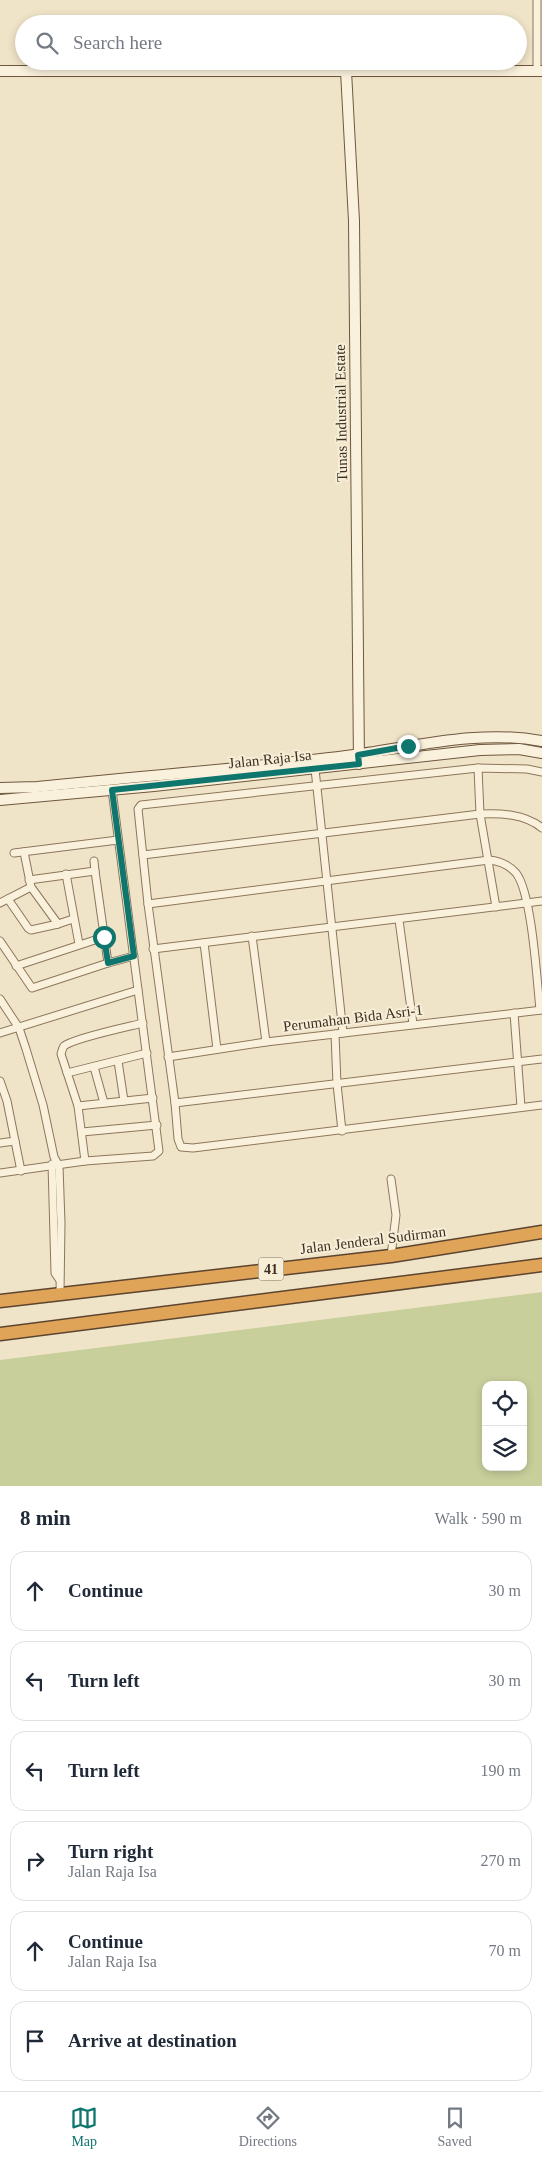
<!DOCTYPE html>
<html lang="en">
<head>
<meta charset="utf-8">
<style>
  body { margin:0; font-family:"Times New Roman",serif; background:#f6f6f7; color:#1f2937 }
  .controls { position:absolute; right:15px; bottom:15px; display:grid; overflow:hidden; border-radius:10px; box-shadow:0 2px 8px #0003 }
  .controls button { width:45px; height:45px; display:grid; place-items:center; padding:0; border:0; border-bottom:1px solid #e0e1e3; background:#fff; color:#1f2937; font:25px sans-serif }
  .stop { position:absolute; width:15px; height:15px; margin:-11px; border:4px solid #0f766e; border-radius:50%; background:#fff }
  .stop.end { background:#0f766e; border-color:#fff; box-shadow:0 1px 5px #0008 }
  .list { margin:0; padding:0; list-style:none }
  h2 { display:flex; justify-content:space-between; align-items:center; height:65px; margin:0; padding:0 20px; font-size:21px }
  h2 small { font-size:16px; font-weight:400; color:#747a83 }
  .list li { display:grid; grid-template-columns:32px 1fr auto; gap:15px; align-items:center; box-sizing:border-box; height:80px; margin:0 10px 10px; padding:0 10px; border:1px solid #e0e1e3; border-radius:15px }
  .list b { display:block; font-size:19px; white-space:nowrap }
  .list p { margin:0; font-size:16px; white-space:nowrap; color:#747a83 }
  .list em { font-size:16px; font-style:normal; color:#747a83 }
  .icon { flex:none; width:28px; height:28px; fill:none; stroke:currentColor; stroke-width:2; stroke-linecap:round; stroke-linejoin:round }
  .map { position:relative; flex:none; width:542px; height:1486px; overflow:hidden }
  .search { position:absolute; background:#fff; box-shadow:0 2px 8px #0003; left:15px; right:15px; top:15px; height:55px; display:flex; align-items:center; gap:12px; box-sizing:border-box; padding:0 18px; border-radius:28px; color:#747a83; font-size:19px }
  .sheet { height:605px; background:#fff }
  nav { display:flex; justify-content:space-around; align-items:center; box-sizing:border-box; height:70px; border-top:1px solid #e0e1e3; background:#fff; font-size:14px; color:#747a83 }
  nav a { display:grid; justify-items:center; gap:2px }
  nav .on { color:#0f766e }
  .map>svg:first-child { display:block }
</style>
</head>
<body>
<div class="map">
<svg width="542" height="1486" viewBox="0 0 542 1486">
  <rect width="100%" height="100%" fill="#f0e4c8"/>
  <path fill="#c9cf9b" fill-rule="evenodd" d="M542,1292V1486H0V1360ZM486,1385H523V1467H486Z"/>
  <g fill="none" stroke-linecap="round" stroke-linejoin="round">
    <g stroke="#8d765c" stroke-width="9">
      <g id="street">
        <path d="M537,65V0"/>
        <path d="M478,768L480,814L496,907"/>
        <path d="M315,769L343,1033"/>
        <path d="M542,772L527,769L478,768L141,805L138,809L148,904L175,1103L178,1139L181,1147L193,1148L542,1105"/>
        <path d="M24,852L31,887L58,924"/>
        <path d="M14,853L118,840"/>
        <path d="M143,855L480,814C501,813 525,814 542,828"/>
        <path d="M94,861L95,871"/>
        <path d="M66,874L79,944"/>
        <path d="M29,880L95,871L108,963"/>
        <path d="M8,899L28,928L31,930L58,924L73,919"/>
        <path d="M0,903L31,887"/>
        <path d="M148,904L489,860C499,861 509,865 516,873C532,893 537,981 540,1010"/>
        <path d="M399,920L413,1024"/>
        <path d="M252,936L266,1042"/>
        <path d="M0,941L32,988L108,963L134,956"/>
        <path d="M204,943L217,1049"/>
        <path d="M153,949L542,901"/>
        <path d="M16,966L104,937"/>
        <path d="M0,999L19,1028L26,1049L43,1105L54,1157L59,1166L61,1223L60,1293"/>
        <path d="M514,1013L521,1107"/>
        <path d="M0,1033L138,990"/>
        <path d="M335,1034L337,1084L342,1131"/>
        <path d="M168,1057L266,1042L542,1010"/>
        <path d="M118,1061L124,1101"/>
        <path d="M94,1067L104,1103"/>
        <path d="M67,1073L147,1053"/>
        <path d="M0,1081L7,1101L15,1141L0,1143"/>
        <path d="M175,1103L542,1059"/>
        <path d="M78,1106L153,1098"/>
        <path d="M82,1132L157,1125"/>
        <path d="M15,1141L21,1171"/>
        <path d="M85,1161L78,1106L61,1054C62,1051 62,1049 64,1046C74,1038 127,1027 143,1023"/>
        <path d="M52,1164L55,1273L59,1279"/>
        <path d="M0,1173L85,1161L153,1156L159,1151L112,790"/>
        <path d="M391,1179L396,1215L391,1256"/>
      </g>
    </g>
    <g stroke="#6f573f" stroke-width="12">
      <g id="secondary">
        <path d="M0,71H542"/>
        <path d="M346,71L354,221L359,764"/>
        <path d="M0,788L37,787C140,776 244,769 346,756C410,748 478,729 542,741"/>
        <path d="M0,800L154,786L480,750L519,749L542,753"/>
      </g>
    </g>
    <g stroke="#5b4430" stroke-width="15">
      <g id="highway">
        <path d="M0,1301L391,1256L542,1232"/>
        <path d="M0,1334L542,1265"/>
      </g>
    </g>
    <use href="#street" stroke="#faf1dc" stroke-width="7"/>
    <use href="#secondary" stroke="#faf1dc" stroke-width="10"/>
    <use href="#highway" stroke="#e0a458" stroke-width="12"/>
  </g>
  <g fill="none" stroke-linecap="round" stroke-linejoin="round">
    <path stroke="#0f766e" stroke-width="6" d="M104,937L108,963L134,956L112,790L359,764L358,755L408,746"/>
  </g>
  <g text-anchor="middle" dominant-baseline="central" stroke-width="4" stroke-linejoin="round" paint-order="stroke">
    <rect fill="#f7eed8" stroke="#756857" stroke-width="1" x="258.5" y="1257.5" width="25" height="23" rx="4"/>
    <g font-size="14" font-weight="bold" fill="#3d2e20">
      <text x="271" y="1269">41</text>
    </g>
    <g font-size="15" fill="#3d2e20" stroke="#f7eed8">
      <text transform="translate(341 413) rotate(-91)">Tunas Industrial Estate</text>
      <text transform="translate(270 759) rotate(-6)">Jalan Raja Isa</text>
      <text transform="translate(353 1018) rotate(-7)">Perumahan Bida Asri-1</text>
      <text transform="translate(373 1240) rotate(-7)">Jalan Jenderal Sudirman</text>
    </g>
  </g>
</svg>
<div class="controls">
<button><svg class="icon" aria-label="locate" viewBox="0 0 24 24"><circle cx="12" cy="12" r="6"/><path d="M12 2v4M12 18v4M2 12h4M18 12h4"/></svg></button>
<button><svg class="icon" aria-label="layers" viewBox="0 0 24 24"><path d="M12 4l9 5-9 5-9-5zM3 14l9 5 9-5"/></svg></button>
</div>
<div class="stop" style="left:104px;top:937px"></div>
<div class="stop end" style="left:408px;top:746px"></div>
<div class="search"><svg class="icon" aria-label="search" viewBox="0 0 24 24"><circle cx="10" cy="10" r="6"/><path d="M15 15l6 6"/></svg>Search here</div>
</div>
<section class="sheet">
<h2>8 min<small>Walk · 590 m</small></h2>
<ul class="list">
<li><svg class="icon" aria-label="ahead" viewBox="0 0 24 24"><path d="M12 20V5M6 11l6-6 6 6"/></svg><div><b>Continue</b></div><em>30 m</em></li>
<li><svg class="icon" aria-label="left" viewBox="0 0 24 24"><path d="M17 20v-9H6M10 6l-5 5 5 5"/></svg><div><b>Turn left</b></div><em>30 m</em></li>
<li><svg class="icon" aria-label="left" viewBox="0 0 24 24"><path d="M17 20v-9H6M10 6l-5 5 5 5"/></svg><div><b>Turn left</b></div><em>190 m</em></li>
<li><svg class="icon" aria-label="right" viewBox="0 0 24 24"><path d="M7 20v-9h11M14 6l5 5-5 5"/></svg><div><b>Turn right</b><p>Jalan Raja Isa</p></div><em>270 m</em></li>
<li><svg class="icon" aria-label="ahead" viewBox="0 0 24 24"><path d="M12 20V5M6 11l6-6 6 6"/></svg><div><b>Continue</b><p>Jalan Raja Isa</p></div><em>70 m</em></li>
<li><svg class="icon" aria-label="arrive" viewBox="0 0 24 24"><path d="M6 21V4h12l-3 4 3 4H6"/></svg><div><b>Arrive at destination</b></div></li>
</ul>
</section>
<nav>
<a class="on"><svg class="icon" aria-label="map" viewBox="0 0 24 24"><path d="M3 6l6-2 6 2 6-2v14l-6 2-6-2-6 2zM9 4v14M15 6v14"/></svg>Map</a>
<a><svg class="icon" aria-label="directions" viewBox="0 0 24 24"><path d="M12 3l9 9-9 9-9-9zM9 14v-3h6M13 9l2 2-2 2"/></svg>Directions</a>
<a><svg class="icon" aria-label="saved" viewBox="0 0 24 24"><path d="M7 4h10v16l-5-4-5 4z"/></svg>Saved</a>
</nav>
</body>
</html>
